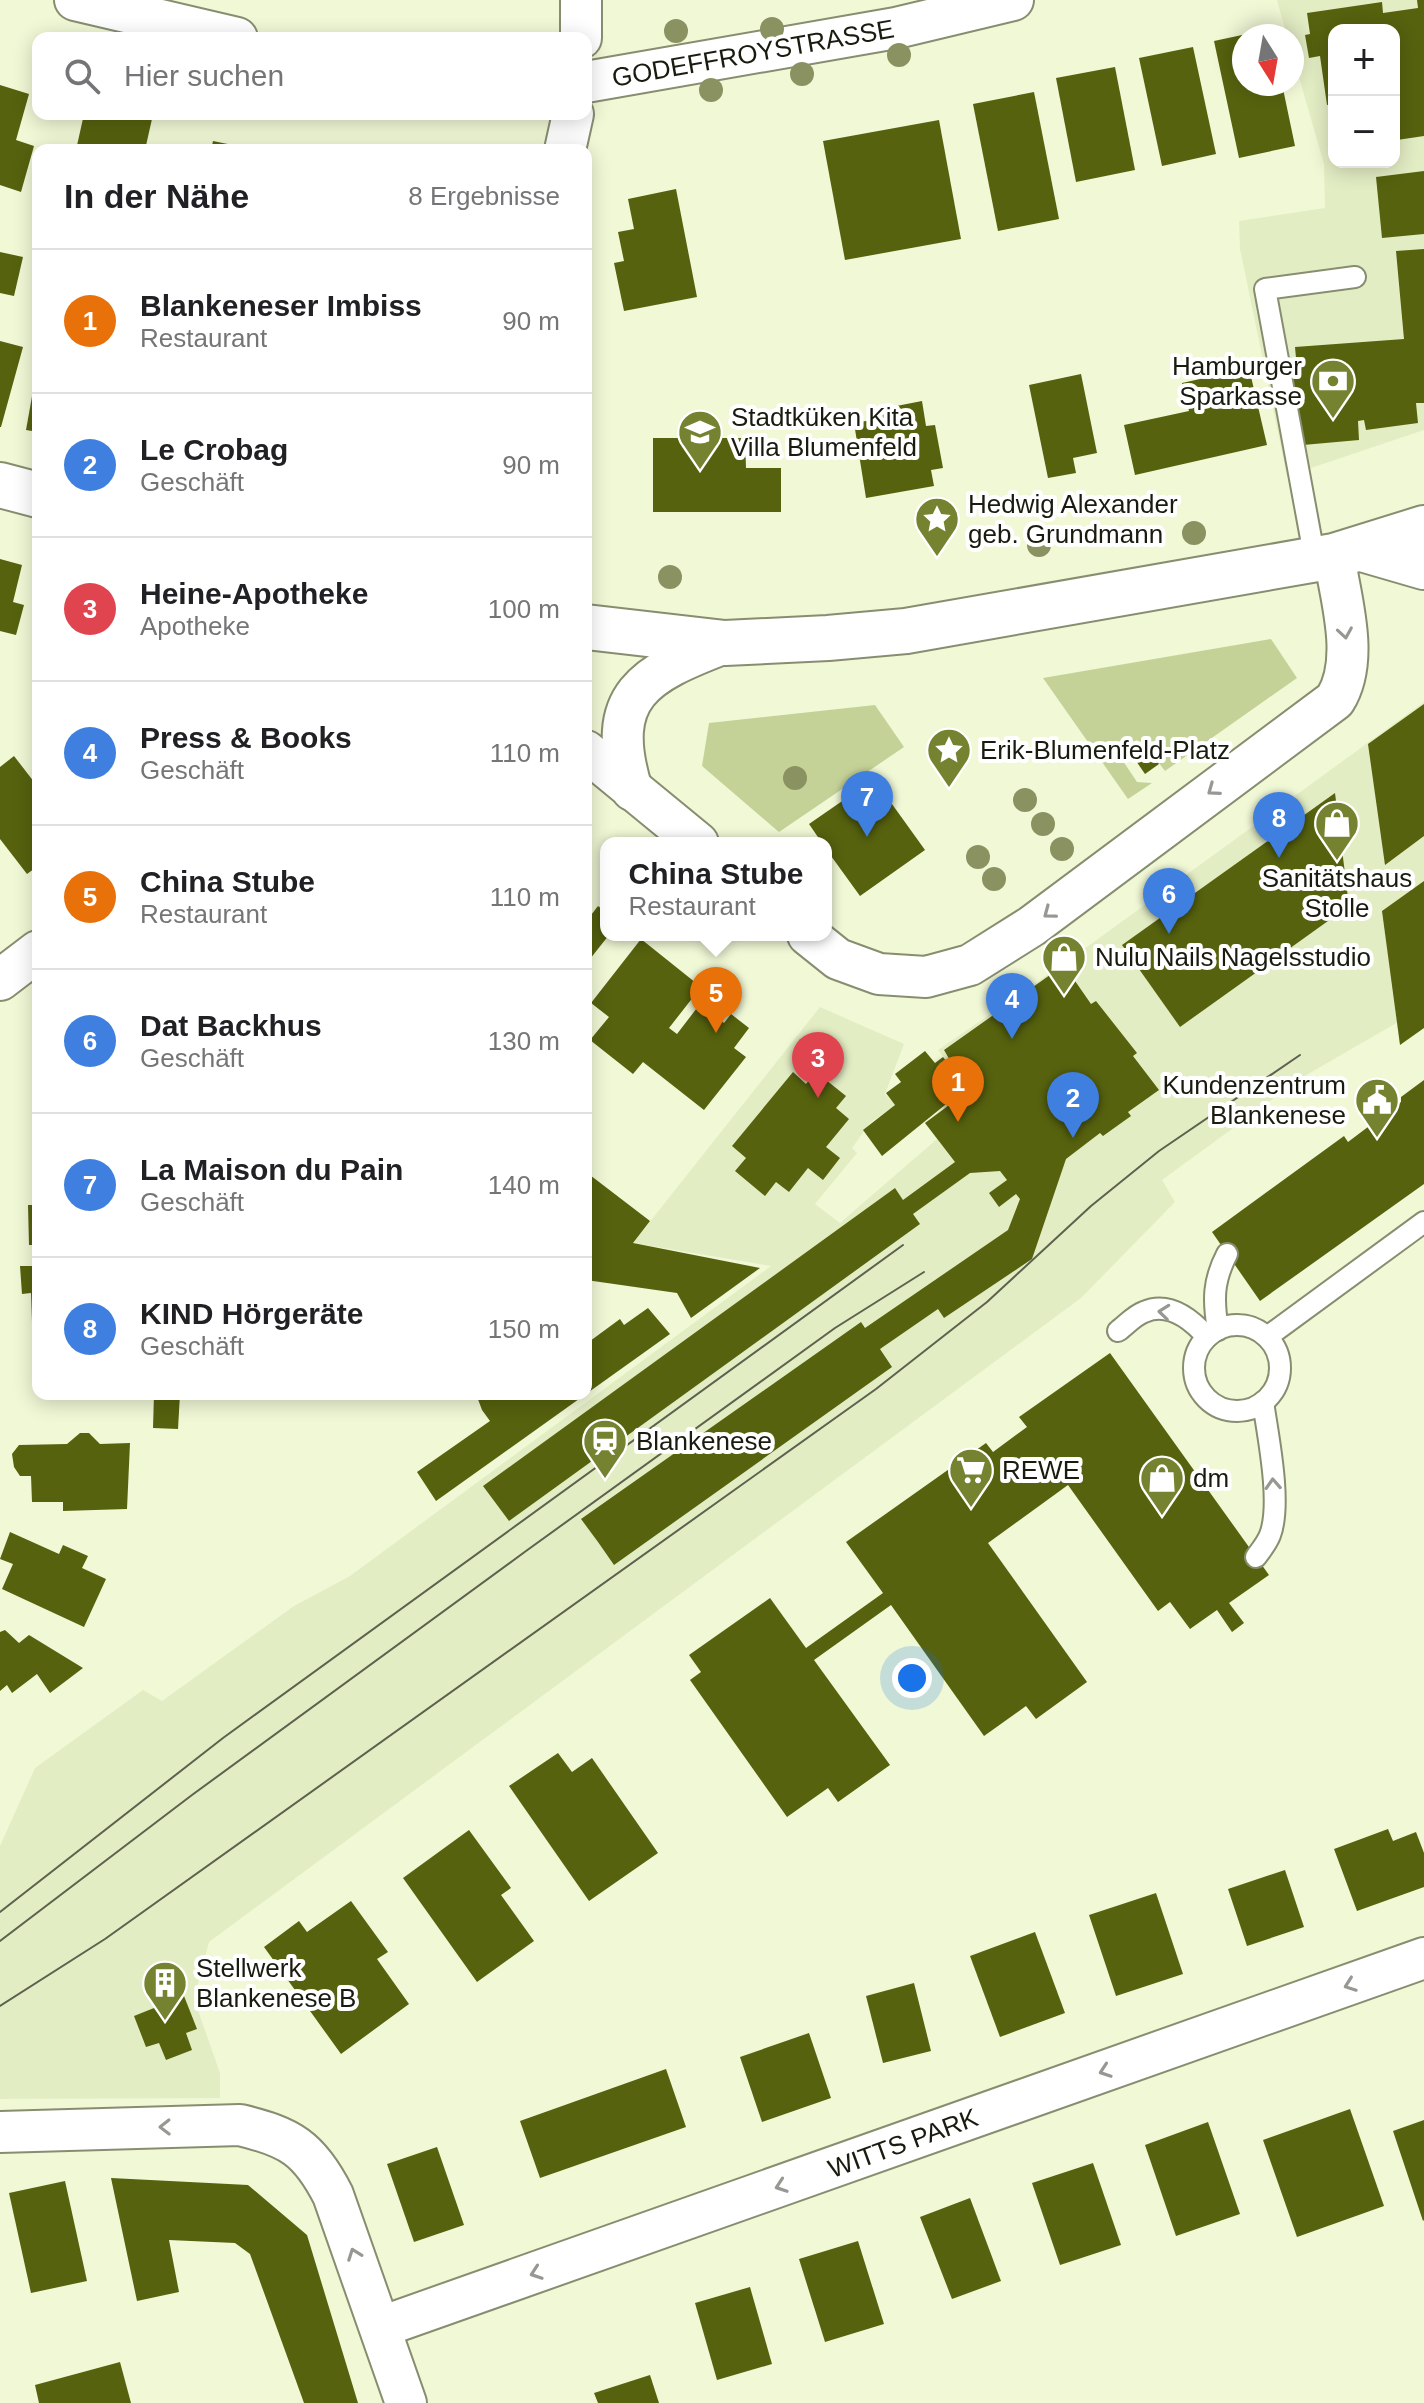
<!DOCTYPE html>
<html lang="de">
<head>
<meta charset="utf-8">
<style>
  body { margin:0; font-family:Arial,sans-serif; background:#f2f2f2; color:#202124 }
  .controls { position:absolute; right:24px; top:24px; display:grid; overflow:hidden; border-radius:16px; box-shadow:0 4px 20px #0003 }
  .controls button { width:72px; height:72px; display:grid; place-items:center; padding:0; border:0; border-bottom:2px solid #e0e0e0; background:#fff; color:#202124; font:40px sans-serif }
  .compass { position:absolute; left:1232px; top:24px; width:72px; height:72px; border-radius:50%; background:#fff; box-shadow:0 4px 20px #0003; rotate:169deg }
  .you { position:absolute; left:912px; top:1678px; width:28px; height:28px; margin:-20px; border:6px solid #fff; border-radius:50%; background:#1a73e8; box-shadow:0 0 0 12px #1a73e833 }
  .badge { display:grid; place-items:center; width:52px; height:52px; border-radius:50%; background:#758331; color:#fff; font-size:26px; font-weight:700 }
  .pin { position:absolute; translate:-50% -66px; filter:drop-shadow(0 2px 4px #0008) }
  .pin::after { content:''; position:absolute; top:42px; width:28px; height:24px; background:inherit; clip-path:polygon(0 0,100% 0,50% 100%) }
  .popup { position:absolute; left:600px; top:837px; width:232px; height:104px; box-sizing:border-box; display:grid; place-content:center; border-radius:16px; background:#fff; filter:drop-shadow(0 2px 6px #0005); font-size:26px; white-space:nowrap; color:#757577 }
  .popup b { font-size:30px; color:#202124 }
  .popup::after { content:''; position:absolute; left:50%; top:100%; margin-left:-16px; border:16px solid transparent; border-top-color:#fff }
  .list { margin:0; padding:0; list-style:none }
  h2 { display:flex; justify-content:space-between; align-items:center; height:104px; margin:0; padding:0 32px; font-size:34px }
  h2 small { font-size:26px; font-weight:400; color:#757577 }
  .list li { display:grid; grid-template-columns:52px 1fr auto; gap:24px; align-items:center; box-sizing:border-box; height:144px; padding:0 32px; border-top:2px solid #e0e0e0 }
  .list b { display:block; font-size:30px; white-space:nowrap }
  .list p { margin:0; font-size:26px; white-space:nowrap; color:#757577 }
  .list em { font-size:26px; font-style:normal; color:#757577 }
  .icon { flex:none; width:44px; height:44px; fill:none; stroke:currentColor; stroke-width:2; stroke-linecap:round; stroke-linejoin:round }
  .map { position:relative; flex:none; width:1424px; height:2403px; overflow:hidden }
  .search { position:absolute; background:#fff; box-shadow:0 4px 20px #0003; left:32px; top:32px; width:560px; height:88px; display:flex; align-items:center; gap:20px; box-sizing:border-box; padding:0 28px; border-radius:16px; color:#757577; font-size:30px }
  .panel { position:absolute; background:#fff; box-shadow:0 4px 20px #0003; left:32px; top:144px; width:560px; height:1256px; border-radius:16px }
  .map>svg:first-child { display:block }
</style>
</head>
<body>
<div class="map">
<svg width="1424" height="2403" viewBox="0 0 1424 2403">
  <rect width="100%" height="100%" fill="#f0f8d6"/>
  <g fill="#e3edc4" fill-rule="evenodd">
    <path d="M1277,0H1424V430L1287,476L1240,249L1239,221L1325,208L1324,164L1292,53V36H1287ZM1334,30H1394V162H1334Z"/>
    <path d="M1424,702V1007L1303,1077L1162,1180L1175,1202L1081,1298L209,1942L194,1999L220,2073V2098L0,2099V1846L35,1768L143,1690L162,1701L294,1606L350,1576L771,1266L633,1243L820,1007L904,1044L885,1094L895,1105L870,1123L852,1148L857,1153L815,1204L840,1223L937,1139L925,1123L967,1088L938,1050L1069,960Z"/>
  </g>
  <g fill="#c5d297">
    <path d="M1271,639L1297,678L1165,771L1146,746L1143,748L1137,740L1117,752L1137,782L1152,783L1128,799L1043,678Z"/>
    <path d="M875,705L904,747L779,832L702,766L709,723Z"/>
  </g>
  <g fill="#56620e">
    <path d="M1417,0H1424V136L1397,140L1394,120V30H1334V104L1327,105L1320,56L1309,58L1305,35L1310,34L1307,13L1382,2L1383,13L1418,8Z"/>
    <path d="M1270,29L1271,36H1244V84H1282L1295,146L1239,158L1214,41Z"/>
    <path d="M1193,47L1216,154L1162,166L1139,58Z"/>
    <path d="M1115,67L1135,170L1076,182L1056,78Z"/>
    <path d="M0,85L29,94L16,140L34,146L21,192L0,185Z"/>
    <path d="M1034,92L1059,219L998,231L973,104Z"/>
    <path d="M84,114H128L152,119L145,150H76Z"/>
    <path d="M939,120L961,239L845,260L823,141Z"/>
    <path d="M213,141L252,149V150H211Z"/>
    <path d="M1424,171V234L1382,238L1376,177Z"/>
    <path d="M676,189L697,297L624,311L614,263L624,261L618,232L634,229L628,199Z"/>
    <path d="M1424,249V403H1416L1418,423L1366,430L1364,420L1358,421L1359,440L1303,445L1301,423L1293,424L1288,371L1297,369L1295,347L1404,339L1396,251Z"/>
    <path d="M0,252L23,257L14,296L0,293Z"/>
    <path d="M0,341L23,347L1,427H0Z"/>
    <path d="M1249,368L1267,445L1135,475L1124,425L1189,411L1182,383Z"/>
    <path d="M36,374H38V432L26,430Z"/>
    <path d="M1081,374L1097,453L1073,458L1076,473L1048,478L1029,385Z"/>
    <path d="M922,401L926,426L935,425L943,468L931,470L934,486L866,498L854,423L883,418L881,409Z"/>
    <path d="M653,438H745L746,468H781V512H653Z"/>
    <path d="M0,559L22,565L13,602L24,605L16,635L0,631Z"/>
    <path d="M1424,704V836L1385,865L1368,744Z"/>
    <path d="M1146,746L1159,764L1145,774L1132,755Z"/>
    <path d="M14,756L38,787V866L27,874L0,839V767Z"/>
    <path d="M874,779L925,850L860,896L826,849V843H822L809,824Z"/>
    <path d="M1335,793L1349,906L1180,1027L1122,945Z"/>
    <path d="M1424,881V1028L1400,1045L1382,911Z"/>
    <path d="M598,906L606,912L605,932L606,935H609L586,964V917L588,919Z"/>
    <path d="M641,939L701,987L669,1028L677,1034L700,1004L724,1023L731,1014L749,1028L734,1048L746,1057L704,1110L643,1062L633,1074L590,1040L609,1017L591,1003Z"/>
    <path d="M1064,965L1091,1004L1096,1001L1137,1053L1133,1056L1159,1090L1128,1112L1131,1116L1103,1136L1100,1133L1066,1159L1032,1259L944,1318L938,1309L880,1349L892,1367L614,1565L598,1542L581,1519L861,1322L865,1328L1008,1230L1020,1199L1016,1194L999,1207L989,1193L1007,1180L1000,1171L970,1173L913,1214L920,1224L509,1521L483,1486L895,1188L903,1200L955,1162L925,1123L968,1091L966,1088L882,1156L863,1130L895,1105L886,1093L901,1082L895,1074L925,1051L935,1063L943,1057L962,1081L944,1050Z"/>
    <path d="M793,1072L806,1084L816,1072L846,1096L836,1108L849,1119L826,1147L840,1158L823,1180L808,1168L789,1192L776,1182L765,1196L735,1171L746,1158L732,1146Z"/>
    <path d="M1424,1080V1184L1260,1301L1212,1232L1344,1136L1348,1142L1401,1102V1097Z"/>
    <path d="M586,1172L650,1221L633,1243L760,1268L691,1318L677,1293L586,1280Z"/>
    <path d="M28,1205H38V1245H29Z"/>
    <path d="M20,1266H38V1322H32L31,1293L22,1294Z"/>
    <path d="M648,1308L670,1334L586,1394V1344L620,1319L624,1325Z"/>
    <path d="M1110,1353L1269,1575L1229,1603L1244,1623L1232,1632L1217,1610L1190,1629L1170,1602L1158,1611L1068,1485L988,1543L1087,1682L1036,1719L1026,1706L984,1736L891,1605L814,1660L890,1765L838,1802L828,1788L787,1817L690,1680L701,1672L689,1655L770,1598L806,1648L883,1593L846,1542L986,1443L993,1452L1027,1427L1019,1417Z"/>
    <path d="M154,1394H180L178,1429L153,1428Z"/>
    <path d="M476,1394H586L436,1501L417,1472L490,1421L482,1410Z"/>
    <path d="M80,1433H89L100,1444L130,1443L127,1509L63,1511V1502H32L31,1476H20L14,1467L12,1454L19,1445L67,1444Z"/>
    <path d="M10,1532L59,1554L63,1545L88,1556L82,1568L106,1579L84,1627L2,1589L13,1564L0,1559Z"/>
    <path d="M5,1630L19,1643L29,1635L83,1668L50,1693L37,1674L12,1693L7,1685L0,1691V1632Z"/>
    <path d="M558,1753L572,1772L592,1758L658,1853L589,1901L509,1786Z"/>
    <path d="M1388,1829L1393,1841L1416,1832L1424,1853V1887L1357,1911L1334,1849Z"/>
    <path d="M469,1830L511,1888L501,1895L534,1941L477,1982L403,1878Z"/>
    <path d="M1285,1870L1304,1927L1247,1946L1228,1889Z"/>
    <path d="M1156,1893L1183,1974L1116,1996L1089,1915Z"/>
    <path d="M351,1901L388,1952L377,1959L409,2004L341,2054L264,1947L299,1921L307,1932Z"/>
    <path d="M1035,1932L1065,2013L1000,2037L970,1956Z"/>
    <path d="M914,1983L931,2051L883,2063L866,1996Z"/>
    <path d="M184,1996L197,2029L186,2033L192,2050L166,2060L159,2043L146,2047L134,2016Z"/>
    <path d="M809,2033L831,2098L762,2122L740,2057Z"/>
    <path d="M666,2069L686,2127L540,2178L520,2121Z"/>
    <path d="M1350,2109L1384,2206L1297,2237L1263,2140Z"/>
    <path d="M1424,2120V2220L1423,2221L1393,2131Z"/>
    <path d="M1208,2122L1240,2214L1176,2236L1145,2145Z"/>
    <path d="M437,2147L464,2225L414,2242L387,2164Z"/>
    <path d="M1093,2163L1121,2245L1060,2265L1032,2183Z"/>
    <path d="M111,2178L248,2185L307,2235L358,2403H304L250,2254L235,2243L169,2240L179,2292L137,2301Z"/>
    <path d="M65,2181L87,2281L31,2293L9,2193Z"/>
    <path d="M970,2198L1001,2281L952,2299L920,2217Z"/>
    <path d="M858,2241L884,2324L825,2342L799,2259Z"/>
    <path d="M750,2287L772,2364L717,2380L695,2303Z"/>
    <path d="M120,2362L131,2403H39L35,2385Z"/>
    <path d="M650,2375L659,2403H598L594,2393Z"/>
  </g>
  <g fill="none" stroke-linecap="round" stroke-linejoin="round">
    <g stroke="#878e70" stroke-width="24">
      <g id="lane">
        <path d="M1315,560L1265,289L1355,277"/>
        <circle cx="1237" cy="1368" r="43"/>
        <path d="M1218,1330C1213,1300 1213,1281 1227,1254"/>
        <path d="M1118,1331C1126,1325 1135,1315 1144,1312C1169,1301 1192,1320 1207,1337"/>
        <path d="M1267,1337L1424,1222"/>
        <path d="M1256,1557C1261,1550 1267,1543 1270,1535C1282,1504 1268,1436 1263,1402"/>
      </g>
    </g>
    <g stroke="#878e70" stroke-width="44">
      <g id="street">
        <path d="M75,0L237,38"/>
        <path d="M581,38V0"/>
        <path d="M586,82L896,28L1013,0"/>
        <path d="M565,150L573,114"/>
        <path d="M586,751L698,843"/>
        <path d="M632,790C603,695 644,674 725,643"/>
        <path d="M808,935L838,959L879,974L926,977L970,965L1032,926L1335,700C1360,660 1341,600 1334,556"/>
        <path d="M0,980L38,951"/>
        <path d="M0,2132L240,2125C290,2137 309,2148 333,2195L406,2403"/>
        <path d="M381,2327L1424,1958"/>
      </g>
    </g>
    <g stroke="#878e70" stroke-width="48">
      <g id="secondary">
        <path d="M0,485L38,495"/>
        <path d="M1362,549L1424,567"/>
        <path d="M586,627L725,643L828,638L906,631L1334,556L1424,528"/>
      </g>
    </g>
    <use href="#lane" stroke="#fff" stroke-width="20"/>
    <use href="#street" stroke="#fff" stroke-width="40"/>
    <use href="#secondary" stroke="#fff" stroke-width="44"/>
    <g stroke="#5d614e" stroke-width="2">
      <path d="M0,1912L223,1738L903,1245"/>
      <path d="M0,1941L192,1795L526,1551L835,1328L924,1272"/>
      <path d="M0,2006L105,1939L876,1389L987,1302L1091,1206L1159,1151L1300,1055"/>
    </g>
  </g>
  <g fill="#8a9261">
    <circle cx="772" cy="29" r="12"/>
    <circle cx="676" cy="31" r="12"/>
    <circle cx="899" cy="55" r="12"/>
    <circle cx="802" cy="74" r="12"/>
    <circle cx="711" cy="90" r="12"/>
    <circle cx="1194" cy="533" r="12"/>
    <circle cx="1039" cy="545" r="12"/>
    <circle cx="670" cy="577" r="12"/>
    <circle cx="795" cy="778" r="12"/>
    <circle cx="1025" cy="800" r="12"/>
    <circle cx="1043" cy="824" r="12"/>
    <circle cx="1062" cy="849" r="12"/>
    <circle cx="978" cy="857" r="12"/>
    <circle cx="994" cy="879" r="12"/>
  </g>
  <defs><path id="oneway-chevron" d="M-2-3.5L2.5 0L-2 3.5" fill="none" stroke-width="1.6" stroke-linecap="round" stroke-linejoin="round" transform="scale(2)"/></defs>
  <g stroke="#989893">
    <use href="#oneway-chevron" transform="translate(1345 633) rotate(81)"/>
    <use href="#oneway-chevron" transform="translate(1213 790) rotate(144)"/>
    <use href="#oneway-chevron" transform="translate(1049 913) rotate(143)"/>
    <use href="#oneway-chevron" transform="translate(1164 1312) rotate(-174)"/>
    <use href="#oneway-chevron" transform="translate(1273 1484) rotate(-93)"/>
    <use href="#oneway-chevron" transform="translate(1350 1985) rotate(160)"/>
    <use href="#oneway-chevron" transform="translate(1105 2071) rotate(161)"/>
    <use href="#oneway-chevron" transform="translate(165 2127) rotate(179)"/>
    <use href="#oneway-chevron" transform="translate(781 2186) rotate(161)"/>
    <use href="#oneway-chevron" transform="translate(354 2254) rotate(-110)"/>
    <use href="#oneway-chevron" transform="translate(536 2273) rotate(161)"/>
  </g>
  <defs>
    <g id="bank-pin" transform="scale(2.3)"><path d="M0 17L-7.5 6A9.5 9.5 0 1 1 7.5 6Z" fill="#758331" stroke="#fff"/><path d="M-6-4H6V4H-6ZM0-2.3a2.3 2.3 0 1 0 0 4.6a2.3 2.3 0 1 0 0-4.6Z" fill="#fff"/></g>
    <g id="school-pin" transform="scale(2.3)"><path d="M0 17L-7.5 6A9.5 9.5 0 1 1 7.5 6Z" fill="#758331" stroke="#fff"/><path d="M0-5L7-2L0 1L-7-2ZM-4 1L0 2.5L4 1V4Q0 6-4 4Z" fill="#fff"/></g>
    <g id="sight-pin" transform="scale(2.3)"><path d="M0 17L-7.5 6A9.5 9.5 0 1 1 7.5 6Z" fill="#758331" stroke="#fff"/><path d="M0-6L1.8-2.2L6-1.7L2.9 1.2L3.7 5.4L0 3.3L-3.7 5.4L-2.9 1.2L-6-1.7L-1.8-2.2Z" fill="#fff"/></g>
    <g id="shop-pin" transform="scale(2.3)"><path d="M0 17L-7.5 6A9.5 9.5 0 1 1 7.5 6Z" fill="#758331" stroke="#fff"/><path d="M-5-2.5h2.3a2.7 3.5 0 0 1 5.4 0H5L5.5 6h-11ZM-1.5-2.5h3a1.5 2.3 0 0 0-3 0Z" fill="#fff"/></g>
    <g id="civic-pin" transform="scale(2.3)"><path d="M0 17L-7.5 6A9.5 9.5 0 1 1 7.5 6Z" fill="#758331" stroke="#fff"/><path d="M-.6-6.5H3V-4.5H.6V-3L4-1V1h2V6H-6V1h2V-1L-.6-3ZM-1.2 2.5V6h2.4V2.5Z" fill="#fff"/></g>
    <g id="station-pin" transform="scale(2.3)"><path d="M0 17L-7.5 6A9.5 9.5 0 1 1 7.5 6Z" fill="#758331" stroke="#fff"/><path d="M-3-6H3Q5-6 5-4V2Q5 4 3 4L4.5 6H3L1.5 4h-3L-3 6H-4.5L-3 4Q-5 4-5 2V-4Q-5-6-3-6ZM-3.5-4v3h7v-3ZM-3.5 1v1.5H-2V1ZM2 1v1.5H3.5V1Z" fill="#fff"/></g>
    <g id="supermarket-pin" transform="scale(2.3)"><path d="M0 17L-7.5 6A9.5 9.5 0 1 1 7.5 6Z" fill="#758331" stroke="#fff"/><path d="M-6-5.5h2.5l.6 2H6L4.5 2H-2.5L-4.4-4H-6ZM-1.5 3.2a1.3 1.3 0 1 0 .1 0ZM3 3.2a1.3 1.3 0 1 0 .1 0Z" fill="#fff"/></g>
    <g id="building-pin" transform="scale(2.3)"><path d="M0 17L-7.5 6A9.5 9.5 0 1 1 7.5 6Z" fill="#758331" stroke="#fff"/><path d="M-4-6H4V6H1V3H-1V6H-4ZM-2.5-4.3h1.7v1.8h-1.7ZM.8-4.3h1.7v1.8H.8ZM-2.5-1h1.7V.8h-1.7ZM.8-1h1.7V.8H.8Z" fill="#fff"/></g>
  </defs>
  <g fill-rule="evenodd">
    <use href="#bank-pin" x="1333" y="381"/>
    <use href="#school-pin" x="700" y="432"/>
    <use href="#sight-pin" x="937" y="519"/>
    <use href="#sight-pin" x="949" y="750"/>
    <use href="#shop-pin" x="1337" y="823"/>
    <use href="#shop-pin" x="1064" y="957"/>
    <use href="#civic-pin" x="1377" y="1100"/>
    <use href="#station-pin" x="605" y="1441"/>
    <use href="#supermarket-pin" x="971" y="1470"/>
    <use href="#shop-pin" x="1162" y="1478"/>
    <use href="#building-pin" x="165" y="1983"/>
  </g>
  <g text-anchor="middle" dominant-baseline="central" stroke-width="8" stroke-linejoin="round" paint-order="stroke">
    <g font-size="26" fill="#191b0f" stroke="#fff">
      <text transform="translate(753 53) rotate(-10)">GODEFFROYSTRASSE</text>
      <text transform="translate(903 2143) rotate(-20)">WITTS PARK</text>
    </g>
    <g font-size="26" fill="#191b0f" stroke="#fff" text-anchor="start">
      <text x="1302" y="366" text-anchor="end">Hamburger<tspan x="1302" dy="30">Sparkasse</tspan></text>
      <text x="731" y="417">Stadtküken Kita<tspan x="731" dy="30">Villa Blumenfeld</tspan></text>
      <text x="968" y="504">Hedwig Alexander<tspan x="968" dy="30">geb. Grundmann</tspan></text>
      <text x="980" y="750">Erik-Blumenfeld-Platz</text>
      <text x="1337" y="878" text-anchor="middle">Sanitätshaus<tspan x="1337" dy="30">Stolle</tspan></text>
      <text x="1095" y="957">Nulu Nails Nagelsstudio</text>
      <text x="1346" y="1085" text-anchor="end">Kundenzentrum<tspan x="1346" dy="30">Blankenese</tspan></text>
      <text x="636" y="1441">Blankenese</text>
      <text x="1002" y="1470">REWE</text>
      <text x="1193" y="1478">dm</text>
      <text x="196" y="1968">Stellwerk<tspan x="196" dy="30">Blankenese B</tspan></text>
    </g>
  </g>
</svg>
<div class="controls">
<button>+</button>
<button>−</button>
</div>
<svg class="compass" viewBox="-18 -18 36 36"><path d="M0-13l5 13h-10z" fill="#e53935"/><path d="M0 13l5-13h-10z" fill="#757577"/></svg>
<div class="you"></div>
<div class="pin badge" style="left:958px;top:1122px;background:#e8710a">1</div>
<div class="pin badge" style="left:1073px;top:1138px;background:#3f7fe0">2</div>
<div class="pin badge" style="left:818px;top:1098px;background:#e0444e">3</div>
<div class="pin badge" style="left:1012px;top:1039px;background:#3f7fe0">4</div>
<div class="pin badge" style="left:716px;top:1033px;background:#e8710a">5</div>
<div class="popup"><b>China Stube</b>Restaurant</div>
<div class="pin badge" style="left:1169px;top:934px;background:#3f7fe0">6</div>
<div class="pin badge" style="left:867px;top:837px;background:#3f7fe0">7</div>
<div class="pin badge" style="left:1279px;top:858px;background:#3f7fe0">8</div>
<div class="search"><svg class="icon" aria-label="search" viewBox="0 0 24 24"><circle cx="10" cy="10" r="6"/><path d="M15 15l6 6"/></svg>Hier suchen</div>
<section class="panel">
<h2>In der Nähe<small>8 Ergebnisse</small></h2>
<ul class="list">
<li><span class="badge" style="background:#e8710a">1</span><div><b>Blankeneser Imbiss</b><p>Restaurant</p></div><em>90 m</em></li>
<li><span class="badge" style="background:#3f7fe0">2</span><div><b>Le Crobag</b><p>Geschäft</p></div><em>90 m</em></li>
<li><span class="badge" style="background:#e0444e">3</span><div><b>Heine-Apotheke</b><p>Apotheke</p></div><em>100 m</em></li>
<li><span class="badge" style="background:#3f7fe0">4</span><div><b>Press &amp; Books</b><p>Geschäft</p></div><em>110 m</em></li>
<li><span class="badge" style="background:#e8710a">5</span><div><b>China Stube</b><p>Restaurant</p></div><em>110 m</em></li>
<li><span class="badge" style="background:#3f7fe0">6</span><div><b>Dat Backhus</b><p>Geschäft</p></div><em>130 m</em></li>
<li><span class="badge" style="background:#3f7fe0">7</span><div><b>La Maison du Pain</b><p>Geschäft</p></div><em>140 m</em></li>
<li><span class="badge" style="background:#3f7fe0">8</span><div><b>KIND Hörgeräte</b><p>Geschäft</p></div><em>150 m</em></li>
</ul>
</section>
</div>
</body>
</html>
